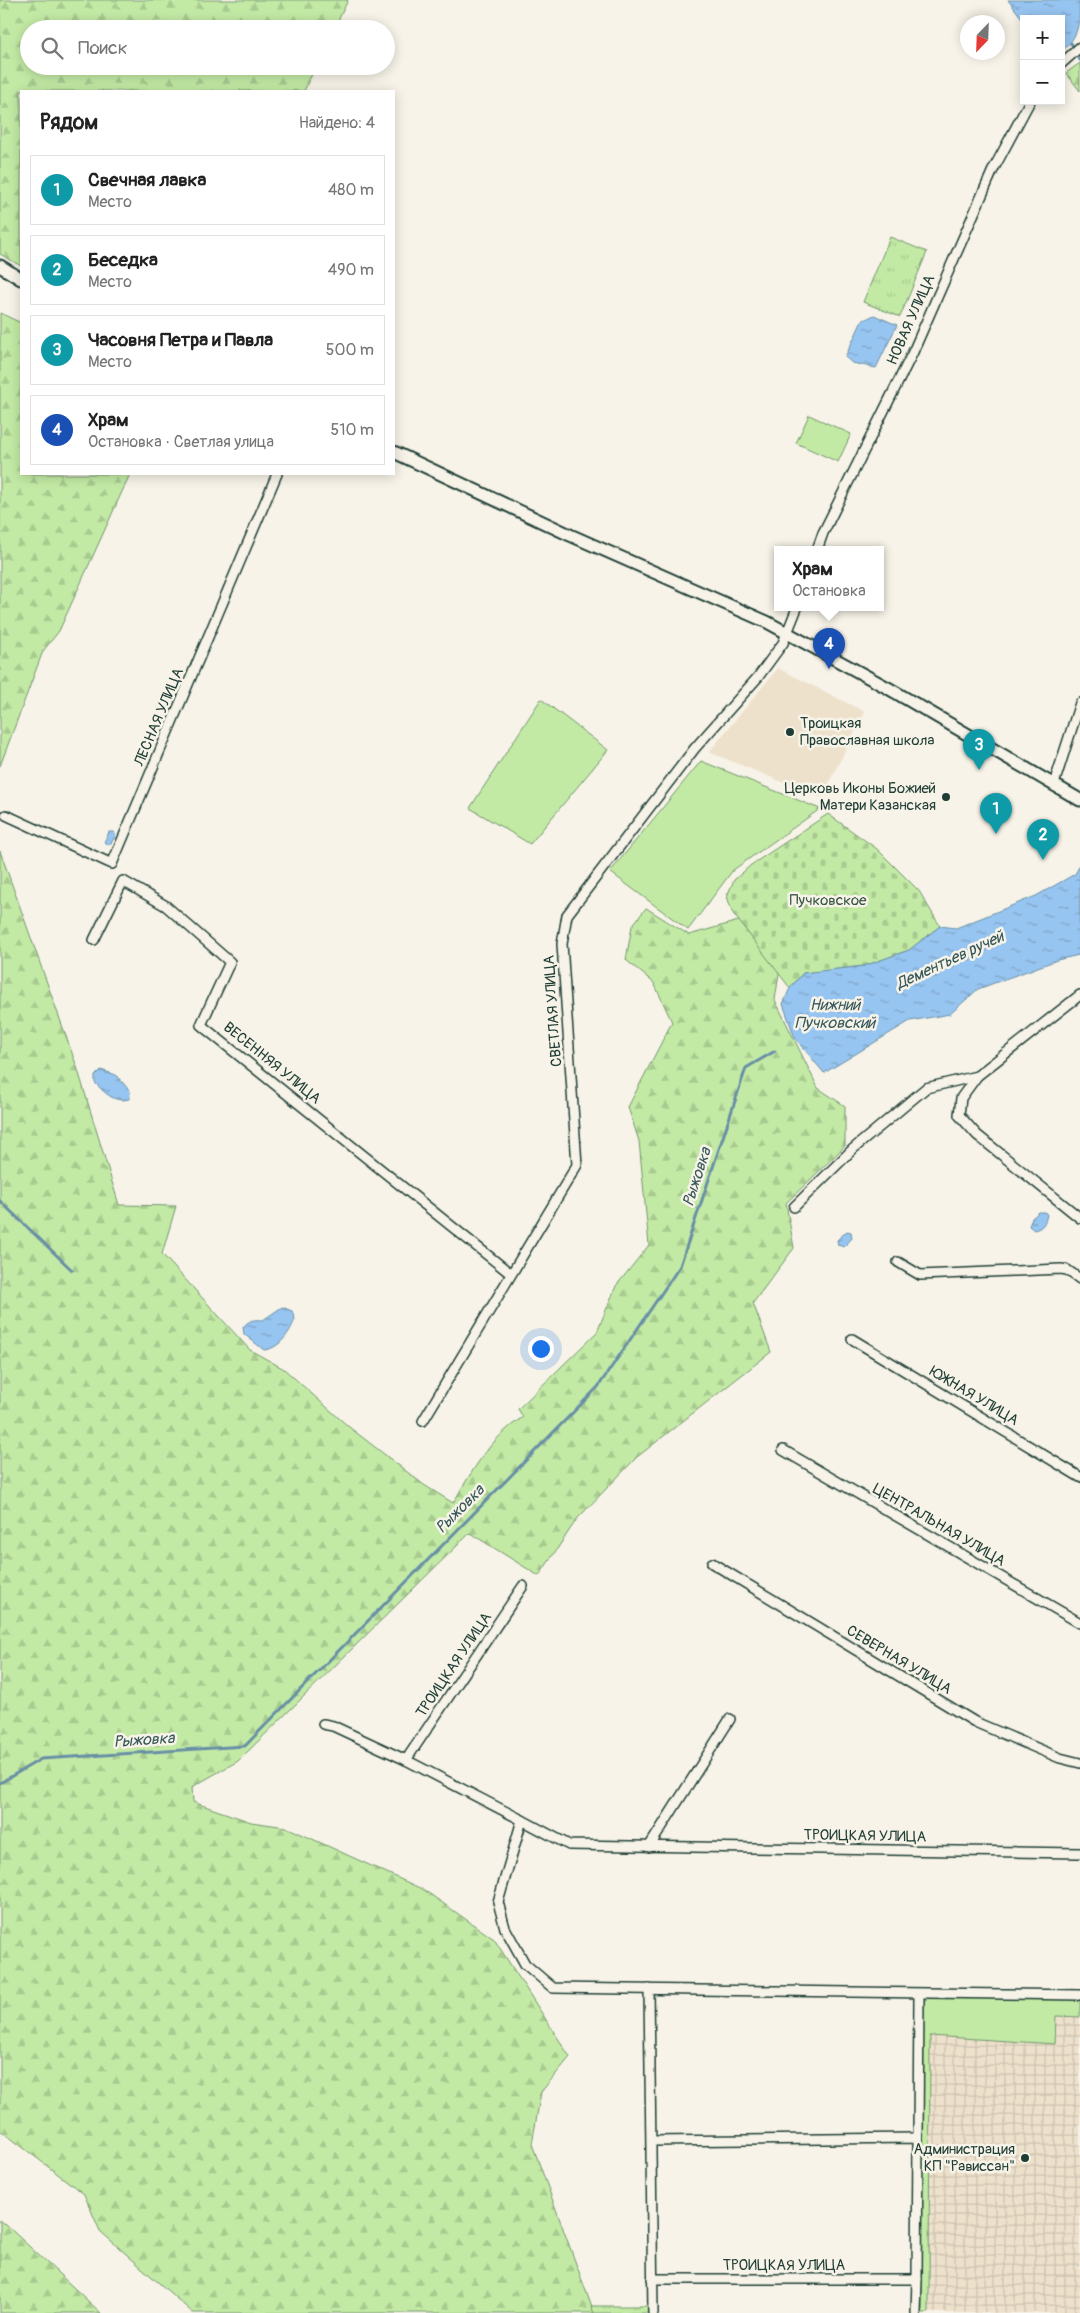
<!DOCTYPE html>
<html lang="ru">
<head>
<meta charset="utf-8">
<style>
  body { margin:0; font-family:Pangolin,sans-serif; background:#f6f6f6; color:#222 }
  .controls { position:absolute; right:15px; top:15px; display:grid; overflow:hidden; border-radius:0px; box-shadow:0 2px 12px #0003 }
  .controls button { width:45px; height:45px; display:grid; place-items:center; padding:0; border:0; border-bottom:1px solid #e0e0e0; background:#fff; color:#222; font:25px sans-serif }
  .compass { position:absolute; left:960px; top:15px; width:45px; height:45px; border-radius:50%; background:#fff; box-shadow:0 2px 12px #0003; rotate:203deg }
  .you { position:absolute; left:540px; top:1348px; width:18px; height:18px; margin:-12px; border:4px solid #fff; border-radius:50%; background:#1a73e8; box-shadow:0 0 0 8px #1a73e833 }
  .badge { display:grid; place-items:center; width:32px; height:32px; border-radius:50%; background:#b45309; color:#fff; font-size:16px; font-weight:700 }
  .pin { position:absolute; translate:-50% -41px; filter:drop-shadow(0 1px 2px #0008) }
  .pin::after { content:''; position:absolute; top:26px; width:18px; height:15px; background:inherit; clip-path:polygon(0 0,100% 0,50% 100%) }
  .popup { position:absolute; left:774px; top:546px; width:110px; height:65px; box-sizing:border-box; display:grid; place-content:center; border-radius:0px; background:#fff; filter:drop-shadow(0 1px 4px #0005); font-size:16px; white-space:nowrap; color:#767676 }
  .popup b { font-size:19px; color:#222 }
  .popup::after { content:''; position:absolute; left:50%; top:100%; margin-left:-10px; border:10px solid transparent; border-top-color:#fff }
  .list { margin:0; padding:0; list-style:none }
  h2 { display:flex; justify-content:space-between; align-items:center; height:65px; margin:0; padding:0 20px; font-size:21px }
  h2 small { font-size:16px; font-weight:400; color:#767676 }
  .list li { display:grid; grid-template-columns:32px 1fr auto; gap:15px; align-items:center; box-sizing:border-box; height:70px; margin:0 10px 10px; padding:0 10px; border:1px solid #e0e0e0; border-radius:0px }
  .list b { display:block; font-size:19px; white-space:nowrap }
  .list p { margin:0; font-size:16px; white-space:nowrap; color:#767676 }
  .list em { font-size:16px; font-style:normal; color:#767676 }
  .icon { flex:none; width:28px; height:28px; fill:none; stroke:currentColor; stroke-width:2; stroke-linecap:round; stroke-linejoin:round }
  .map { position:relative; flex:none; width:1080px; height:2313px; overflow:hidden }
  .search { position:absolute; background:#fff; box-shadow:0 2px 12px #0003; left:20px; top:20px; width:375px; height:55px; display:flex; align-items:center; gap:12px; box-sizing:border-box; padding:0 18px; border-radius:28px; color:#767676; font-size:19px }
  .panel { position:absolute; background:#fff; box-shadow:0 2px 12px #0003; left:20px; top:90px; width:375px; height:385px; border-radius:0px }
  .map>svg:first-child { display:block }
</style>
</head>
<body>
<div class="map">
<svg width="1080" height="2313" viewBox="0 0 1080 2313">
  <defs>
    <pattern id="industrial-grid" width="8" height="8" patternUnits="userSpaceOnUse" patternTransform="scale(1.25)"><rect width="8" height="8" fill="#eee1cc"/><path d="M0 4h8M4 0v8" fill="none" stroke="#ccc2b0"/></pattern>
    <pattern id="forest-firs" width="22" height="20" patternUnits="userSpaceOnUse" patternTransform="scale(1.25)"><rect width="22" height="20" fill="#c3eaa5"/><path d="M5 1l3.5 6h-7zM16 11l3.5 6h-7z" fill="#a7ca8f"/></pattern>
    <pattern id="cemetery-stones" width="16" height="16" patternUnits="userSpaceOnUse" patternTransform="scale(1.25)"><rect width="16" height="16" fill="#c3eaa5"/><path d="M2 7V4a2 2 0 0 1 4 0v3zM10 15v-3a2 2 0 0 1 4 0v3z" fill="#a7ca8f"/></pattern>
    <pattern id="park-tufts" width="24" height="20" patternUnits="userSpaceOnUse" patternTransform="scale(1.25)"><rect width="24" height="20" fill="#c3eaa5"/><path d="M3 7l-1-3M5 7V3M7 7l1-3M15 17l-1-3M17 17v-4M19 17l1-3" fill="none" stroke="#a7ca8f"/></pattern>
    <pattern id="water-ripples" width="26" height="14" patternUnits="userSpaceOnUse" patternTransform="scale(1.25)"><rect width="26" height="14" fill="#97c5f1"/><path d="M2 4q2-2 4 0t4 0M15 11q2-2 4 0t4 0" fill="none" stroke="#7ba1c4"/></pattern>
  </defs>
  <rect width="100%" height="100%" fill="#f7f3e8"/>
  <filter id="ink" filterUnits="userSpaceOnUse"><feTurbulence type="fractalNoise" baseFrequency=".02" numOctaves="2"/><feDisplacementMap in="SourceGraphic" scale="10" xChannelSelector="R" yChannelSelector="G"/><feConvolveMatrix kernelMatrix="1 2 1 2 8 2 1 2 1" color-interpolation-filters="sRGB"/></filter>
  <g filter="url(#ink)">
    <path fill="#eee1cc" d="M778,668L865,712L821,798L709,752Z"/>
    <path fill="url(#industrial-grid)" d="M1056,2016L1080,2017V2313H929L930,2035L1055,2044Z"/>
    <g fill="#c3eaa5" stroke="#71946c">
      <path d="M809,415L851,434L838,462L796,443Z"/>
      <path d="M541,699L608,750L530,844L470,808Z"/>
      <path d="M701,761L820,809L733,870L688,930L610,872Z"/>
      <path d="M928,1998L1080,1999V2017L1056,2016L1055,2044L930,2036L929,2313H922L923,2002Z"/>
    </g>
    <g fill="url(#forest-firs)" stroke="#71946c">
      <path d="M0,0H348L334,29H29V66H316L304,91H21V266L0,254Z"/>
      <path d="M1080,63V91L1066,73Z"/>
      <path d="M0,313L21,323V474H130L59,631L43,651L0,766Z"/>
      <path d="M0,851L77,1067L119,1205L176,1206L162,1254L250,1350L284,1369L349,1427L424,1485L453,1503C473,1470 490,1438 523,1417L518,1409L597,1332L616,1286L649,1245L639,1141L628,1107L672,1022L654,983L626,960L632,926L646,908L689,935L742,920L780,967L775,1000L818,1088L845,1106V1146L786,1203L794,1248L753,1303L771,1352L637,1457L577,1519L539,1576L470,1533L238,1761L192,1787L193,1802L251,1822L286,1827L424,1890L494,1939L570,2057L541,2092L532,2144L594,2313H193L100,2231L84,2194L0,2130Z"/>
      <path d="M0,2220L5,2224L101,2313H0Z"/>
    </g>
    <path fill="url(#cemetery-stones)" stroke="#71946c" d="M828,814L877,849L919,891L940,926L909,950L864,966L803,973L790,988L732,912L727,896L734,880L751,865Z"/>
    <g fill="url(#park-tufts)" stroke="#71946c">
      <path d="M890,237L927,252L900,317L863,302Z"/>
      <path d="M591,2306H648V2313H594Z"/>
    </g>
    <g fill="url(#water-ripples)" stroke="#678fa5">
      <path d="M1008,0H1079C1080,24 1079,36 1061,52V19H1024V21Z"/>
      <path d="M874,315L897,325L876,368L852,363L845,357L862,321Z"/>
      <path d="M109,832H113L116,835L110,845L104,842Z"/>
      <path d="M1080,865L1079,955L1057,960L978,989L950,1014L910,1021L824,1073L795,1038L783,1004L790,988L803,973L864,966L909,950L940,926L956,928L1036,896L1075,874Z"/>
      <path d="M101,1070L116,1075L130,1091L129,1099C114,1103 105,1093 95,1083V1076Z"/>
      <path d="M1039,1212H1045L1047,1215C1045,1223 1043,1228 1034,1230L1029,1226L1032,1218Z"/>
      <path d="M847,1231L851,1232L852,1238L844,1247L838,1245L837,1240Z"/>
      <path d="M282,1307L292,1311L295,1319C290,1333 279,1349 264,1350L244,1334L243,1327C249,1320 254,1319 263,1320Z"/>
    </g>
    <g fill="none" stroke-linecap="round" stroke-linejoin="round">
      <g stroke="#678fa5" stroke-width="3">
        <path d="M1071,43L1080,60"/>
        <path d="M0,1201L72,1270"/>
        <path d="M0,1783L41,1759L245,1746L598,1387L680,1266L746,1068L775,1051"/>
      </g>
      <g stroke="#1f3d34" stroke-width="12">
        <g id="minor">
          <path d="M1061,64L1080,47"/>
          <path d="M817,550L823,533L913,352L993,170L1030,101"/>
          <path d="M1054,784L1080,703"/>
          <path d="M6,815L112,864L277,474"/>
          <path d="M94,940L123,881L166,906L230,962L201,1025L511,1274"/>
          <path d="M977,1076L961,1098L959,1115L977,1135L1080,1218"/>
          <path d="M794,1207L853,1149L926,1088L977,1076L1080,995"/>
          <path d="M898,1262L920,1275L1061,1269L1067,1270L1080,1279"/>
          <path d="M852,1339L1080,1477"/>
          <path d="M423,1421L577,1165L562,944L567,915L695,748L758,677L783,643L797,608"/>
          <path d="M783,1450L1080,1623"/>
          <path d="M712,1563L975,1722L1060,1758L1080,1763"/>
          <path d="M323,1724L333,1726L406,1760L522,1820"/>
          <path d="M406,1760L523,1586"/>
          <path d="M649,1847L730,1719"/>
          <path d="M1080,1853L569,1845L522,1820L498,1902L505,1928L525,1964L553,1988L1080,1995"/>
          <path d="M649,1989L653,2313"/>
          <path d="M918,2138L919,1994"/>
          <path d="M652,2141L918,2138L917,2279"/>
          <path d="M652,2279H917L916,2313"/>
        </g>
      </g>
      <g stroke="#1f3d34" stroke-width="15">
        <g id="tertiary">
          <path d="M0,266L21,279"/>
          <path d="M394,452L570,535L767,622L888,688L1080,800"/>
        </g>
      </g>
      <use href="#minor" stroke="#f7f3e8" stroke-width="9"/>
      <use href="#tertiary" stroke="#f7f3e8" stroke-width="11"/>
    </g>
  </g>
  <g fill="#1f3d34" stroke="#f7f3e8" stroke-width="2">
    <circle cx="790" cy="732" r="5"/>
    <circle cx="946" cy="797" r="5"/>
    <circle cx="1025" cy="2158" r="5"/>
  </g>
  <g text-anchor="middle" dominant-baseline="central" stroke-width="5" stroke-linejoin="round" paint-order="stroke">
    <g font-size="15" fill="#1f3d34" stroke="#f7f3e8">
      <text transform="translate(911 320) rotate(-66)">НОВАЯ УЛИЦА</text>
      <text transform="translate(159 717) rotate(-67)">ЛЕСНАЯ УЛИЦА</text>
      <text transform="translate(553 1011) rotate(-94)">СВЕТЛАЯ УЛИЦА</text>
      <text transform="translate(272 1063) rotate(39)">ВЕСЕННЯЯ УЛИЦА</text>
      <text transform="translate(974 1396) rotate(31)">ЮЖНАЯ УЛИЦА</text>
      <text transform="translate(939 1525) rotate(30)">ЦЕНТРАЛЬНАЯ УЛИЦА</text>
      <text transform="translate(899 1660) rotate(31)">СЕВЕРНАЯ УЛИЦА</text>
      <text transform="translate(454 1665) rotate(-56)">ТРОИЦКАЯ УЛИЦА</text>
      <text transform="translate(865 1836) rotate(1)">ТРОИЦКАЯ УЛИЦА</text>
      <text x="784" y="2265">ТРОИЦКАЯ УЛИЦА</text>
    </g>
    <g font-size="15" fill="#1f3d34" stroke="#f7f3e8" text-anchor="end">
      <text x="800" y="723" text-anchor="start">Троицкая<tspan x="800" dy="17">Православная школа</tspan></text>
      <text x="936" y="788">Церковь Иконы Божией<tspan x="936" dy="17">Матери Казанская</tspan></text>
      <text x="1015" y="2149">Администрация<tspan x="1015" dy="17">КП "Рависсан"</tspan></text>
    </g>
    <g font-size="15" fill="#385745" stroke="#f7f3e8">
      <text x="828" y="900">Пучковское</text>
    </g>
    <g font-size="16" font-style="italic" fill="#37585a" stroke="#f7f3e8">
      <text transform="translate(950 960) rotate(-25)">Дементьев ручей</text>
      <text x="835" y="1005">Нижний<tspan x="835" dy="18">Пучковский</tspan></text>
      <text transform="translate(697 1177) rotate(-72)">Рыжовка</text>
      <text transform="translate(460 1509) rotate(-45)">Рыжовка</text>
      <text transform="translate(144 1740) rotate(-4)">Рыжовка</text>
    </g>
  </g>
</svg>
<div class="controls">
<button>+</button>
<button>−</button>
</div>
<svg class="compass" viewBox="-18 -18 36 36"><path d="M0-13l5 13h-10z" fill="#e53935"/><path d="M0 13l5-13h-10z" fill="#767676"/></svg>
<div class="you"></div>
<div class="pin badge" style="left:996px;top:834px;background:#0f9aa8">1</div>
<div class="pin badge" style="left:1043px;top:860px;background:#0f9aa8">2</div>
<div class="pin badge" style="left:979px;top:770px;background:#0f9aa8">3</div>
<div class="pin badge" style="left:829px;top:669px;background:#1a4fb4">4</div>
<div class="popup"><b>Храм</b>Остановка</div>
<div class="search"><svg class="icon" aria-label="search" viewBox="0 0 24 24"><circle cx="10" cy="10" r="6"/><path d="M15 15l6 6"/></svg>Поиск</div>
<section class="panel">
<h2>Рядом<small>Найдено: 4</small></h2>
<ul class="list">
<li><span class="badge" style="background:#0f9aa8">1</span><div><b>Свечная лавка</b><p>Место</p></div><em>480 m</em></li>
<li><span class="badge" style="background:#0f9aa8">2</span><div><b>Беседка</b><p>Место</p></div><em>490 m</em></li>
<li><span class="badge" style="background:#0f9aa8">3</span><div><b>Часовня Петра и Павла</b><p>Место</p></div><em>500 m</em></li>
<li><span class="badge" style="background:#1a4fb4">4</span><div><b>Храм</b><p>Остановка · Светлая улица</p></div><em>510 m</em></li>
</ul>
</section>
</div>
</body>
</html>
